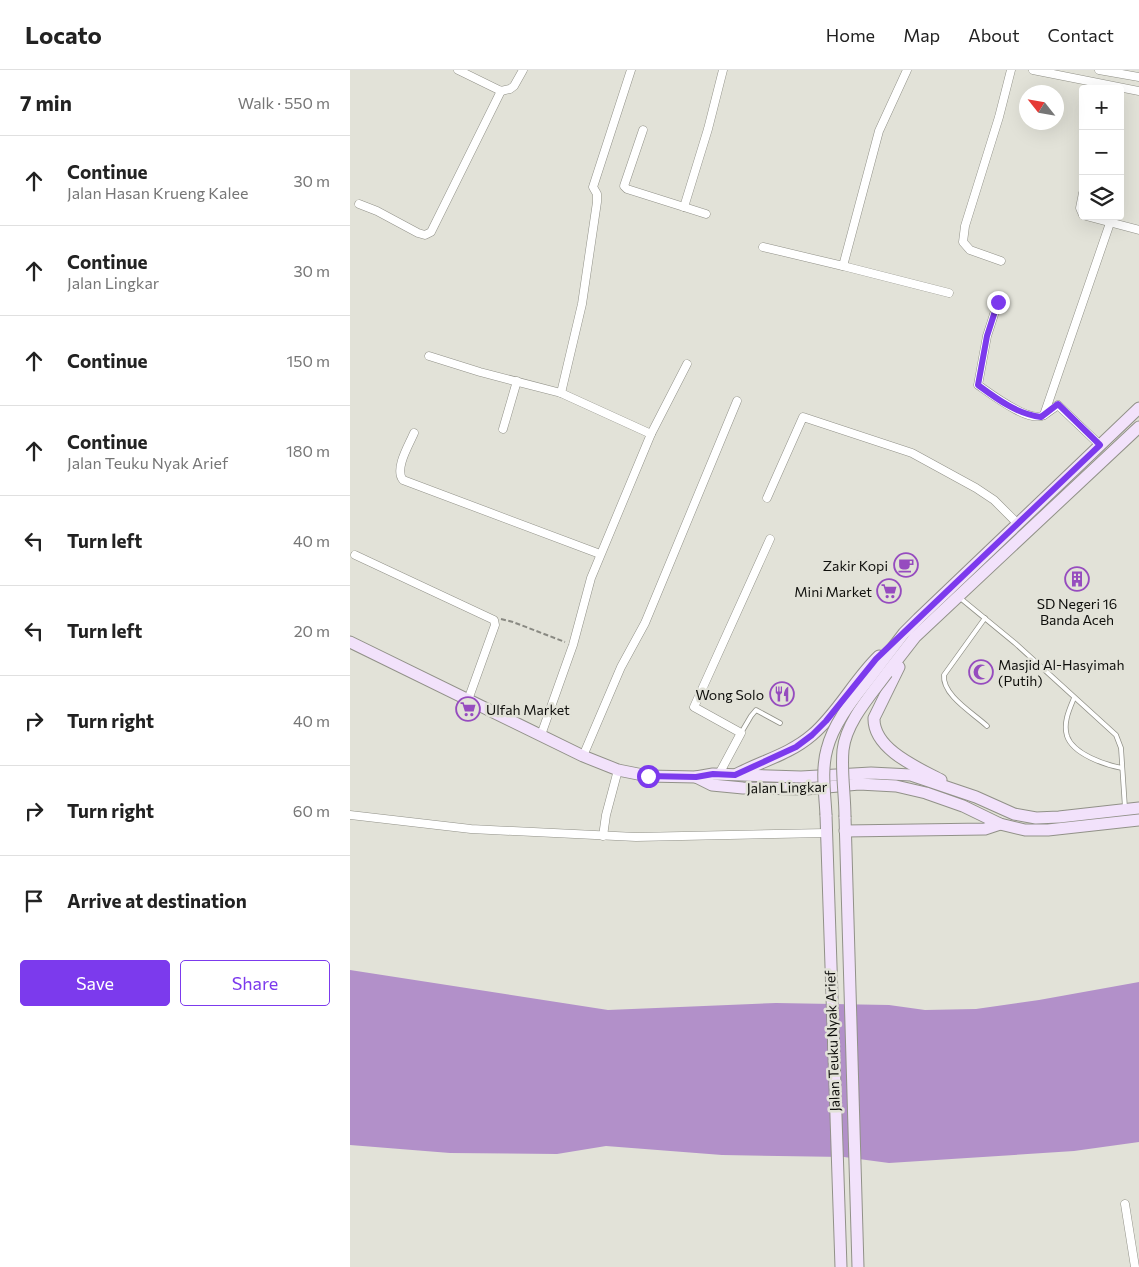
<!DOCTYPE html>
<html lang="en">
<head>
<meta charset="utf-8">
<style>
  body { margin:0; font-family:Commissioner,sans-serif; background:#f6f6f6; color:#222 }
  .controls { position:absolute; right:15px; top:15px; display:grid; overflow:hidden; border-radius:5px; box-shadow:0 5px 20px #0002 }
  .controls button { width:45px; height:45px; display:grid; place-items:center; padding:0; border:0; border-bottom:1px solid #e0e0e0; background:#fff; color:#222; font:25px sans-serif }
  .compass { position:absolute; left:669px; top:15px; width:45px; height:45px; border-radius:50%; background:#fff; box-shadow:0 5px 20px #0002; rotate:301deg }
  .stop { position:absolute; width:15px; height:15px; margin:-11px; border:4px solid #7c3aed; border-radius:50%; background:#fff }
  .stop.end { background:#7c3aed; border-color:#fff; box-shadow:0 1px 5px #0008 }
  .list { margin:0; padding:0; list-style:none }
  h2 { display:flex; justify-content:space-between; align-items:center; height:65px; margin:0; padding:0 20px; font-size:21px }
  h2 small { font-size:16px; font-weight:400; color:#767676 }
  .list li { display:grid; grid-template-columns:32px 1fr auto; gap:15px; align-items:center; box-sizing:border-box; height:90px; padding:0 20px; border-top:1px solid #e0e0e0 }
  .list b { display:block; font-size:19px; white-space:nowrap }
  .list p { margin:0; font-size:16px; white-space:nowrap; color:#767676 }
  .list em { font-size:16px; font-style:normal; color:#767676 }
  .actions { display:flex; gap:10px; padding:15px 20px }
  .actions a { flex:1; padding:11px 0; border:1px solid #7c3aed; border-radius:5px; text-align:center; font-size:18px; color:#7c3aed }
  .actions .main { background:#7c3aed; color:#fff }
  .icon { flex:none; width:28px; height:28px; fill:none; stroke:currentColor; stroke-width:2; stroke-linecap:round; stroke-linejoin:round }
  .map { position:relative; flex:none; width:789px; height:1197px; overflow:hidden }
  header { display:flex; align-items:center; gap:30px; box-sizing:border-box; height:70px; padding:0 25px; background:#fff; border-bottom:1px solid #e0e0e0 }
  header strong { font-size:24px }
  nav { display:flex; gap:28px; margin-inline-start:auto; font-size:18px }
  main { display:flex }
  aside { flex:1; background:#fff }
  .map>svg:first-child { display:block }
</style>
</head>
<body>
<header>
<strong>Locato</strong>
<nav><a>Home</a><a>Map</a><a>About</a><a>Contact</a></nav>
</header>
<main>
<aside>
<h2>7 min<small>Walk · 550 m</small></h2>
<ul class="list">
<li><svg class="icon" aria-label="ahead" viewBox="0 0 24 24"><path d="M12 20V5M6 11l6-6 6 6"/></svg><div><b>Continue</b><p>Jalan Hasan Krueng Kalee</p></div><em>30 m</em></li>
<li><svg class="icon" aria-label="ahead" viewBox="0 0 24 24"><path d="M12 20V5M6 11l6-6 6 6"/></svg><div><b>Continue</b><p>Jalan Lingkar</p></div><em>30 m</em></li>
<li><svg class="icon" aria-label="ahead" viewBox="0 0 24 24"><path d="M12 20V5M6 11l6-6 6 6"/></svg><div><b>Continue</b></div><em>150 m</em></li>
<li><svg class="icon" aria-label="ahead" viewBox="0 0 24 24"><path d="M12 20V5M6 11l6-6 6 6"/></svg><div><b>Continue</b><p>Jalan Teuku Nyak Arief</p></div><em>180 m</em></li>
<li><svg class="icon" aria-label="left" viewBox="0 0 24 24"><path d="M17 20v-9H6M10 6l-5 5 5 5"/></svg><div><b>Turn left</b></div><em>40 m</em></li>
<li><svg class="icon" aria-label="left" viewBox="0 0 24 24"><path d="M17 20v-9H6M10 6l-5 5 5 5"/></svg><div><b>Turn left</b></div><em>20 m</em></li>
<li><svg class="icon" aria-label="right" viewBox="0 0 24 24"><path d="M7 20v-9h11M14 6l5 5-5 5"/></svg><div><b>Turn right</b></div><em>40 m</em></li>
<li><svg class="icon" aria-label="right" viewBox="0 0 24 24"><path d="M7 20v-9h11M14 6l5 5-5 5"/></svg><div><b>Turn right</b></div><em>60 m</em></li>
<li><svg class="icon" aria-label="arrive" viewBox="0 0 24 24"><path d="M6 21V4h12l-3 4 3 4H6"/></svg><div><b>Arrive at destination</b></div></li>
</ul>
<div class="actions"><a class="main">Save</a><a>Share</a></div>
</aside>
<div class="map">
<svg width="789" height="1197" viewBox="0 0 789 1197">
  <rect width="100%" height="100%" fill="#e2e2d8"/>
  <path fill="#b290c9" d="M0,900L258,940L426,933L539,935L575,940L626,939L689,930L789,912V1072L724,1081L539,1093L494,1087L372,1085L256,1076L207,1084L100,1083L0,1075Z"/>
  <g fill="none" stroke-linecap="round" stroke-linejoin="round">
    <g stroke="#919188" stroke-width="5.5">
      <g id="lane">
        <path d="M609,527L665,573L766,665L771,678L775,738"/>
        <path d="M635,548L594,605C592,625 623,643 637,656"/>
        <path d="M724,628C719,640 713,653 717,666C723,684 755,695 772,698"/>
        <path d="M391,663L401,646L406,640L430,653"/>
      </g>
    </g>
    <g stroke="#919188" stroke-width="9">
      <g id="street">
        <path d="M108,0L151,21L160,19L164,16L173,0"/>
        <path d="M683,0L789,21"/>
        <path d="M749,0L789,7"/>
        <path d="M293,60L274,116L277,119L334,137"/>
        <path d="M733,123L730,138L733,145"/>
        <path d="M9,134L27,141L68,163L75,165L81,162L151,21"/>
        <path d="M356,144L334,137L358,59L373,0"/>
        <path d="M736,146L789,160"/>
        <path d="M413,177L493,196L529,61L557,0"/>
        <path d="M651,191L620,180L613,172L615,156L649,47L661,0"/>
        <path d="M493,196L599,223"/>
        <path d="M648,232L637,266L628,315C641,324 680,354 694,345L760,153"/>
        <path d="M79,286L130,302L211,323L301,364L241,508L223,575L191,665"/>
        <path d="M211,323L232,234L247,132V124L243,117L281,0"/>
        <path d="M694,345L708,335L750,375"/>
        <path d="M153,359L167,311"/>
        <path d="M64,363C59,375 44,399 53,410L250,484"/>
        <path d="M301,364L337,294"/>
        <path d="M417,428L453,347L562,383L626,418L644,430L668,454"/>
        <path d="M5,485L144,550L145,555L118,630"/>
        <path d="M233,686L271,597L295,553L387,331"/>
        <path d="M369,704L391,663L344,637L420,469"/>
        <path d="M0,745L121,759L286,767L476,763"/>
        <path d="M253,766L256,745L268,700"/>
        <path d="M775,1134L785,1197"/>
      </g>
    </g>
    <g stroke="#919188" stroke-width="13">
      <g id="secondary">
        <path d="M0,572L233,686L268,700L298,706L346,707L363,704L451,707L521,703L561,705L626,727L664,744L686,748L709,747L789,738"/>
        <path d="M528,597L554,563L568,549L789,338"/>
        <path d="M549,597L524,648C523,679 568,698 591,710"/>
        <path d="M537,603L565,567L789,357"/>
        <path d="M387,704C412,691 440,684 462,665C488,643 504,610 529,586"/>
        <path d="M346,707L362,715L393,718L456,719L509,714L546,716L576,723L613,736L650,754L675,760H698L789,750"/>
        <path d="M476,745L491,1197"/>
        <path d="M495,747L508,1197"/>
        <path d="M495,761L635,759L650,754"/>
      </g>
    </g>
    <path stroke="#898982" stroke-width="2" stroke-dasharray="5 2.5" stroke-linecap="butt" d="M151,549L163,552L215,572"/>
    <use href="#lane" stroke="#fff" stroke-width="4"/>
    <use href="#street" stroke="#fff" stroke-width="8"/>
    <use href="#secondary" stroke="#f2e2fb" stroke-width="11"/>
    <g stroke="#919188" stroke-width="13" stroke-linecap="butt">
      <g id="secondary-bridge">
        <path d="M476,745C475,724 471,700 477,679C485,648 509,623 528,597"/>
        <path d="M495,747C495,725 491,702 493,680C496,652 521,625 537,603"/>
      </g>
    </g>
    <use href="#secondary-bridge" stroke="#f2e2fb" stroke-width="11"/>
  </g>
  <g fill="none" stroke-linecap="round" stroke-linejoin="round">
    <path stroke="#7c3aed" stroke-width="6" d="M298,706L346,707L363,704L385,705L446,677L462,665L476,651L526,589L750,375L708,334L691,347C667,344 647,329 628,315L637,266L648,232"/>
  </g>
  <defs>
    <g id="cafe-ring" transform="scale(1.25)"><circle r="9.5" fill="#e2e2d8" stroke="#964cbf" stroke-width="1.5"/><path d="M-5.5-4.5H6V0H3Q3 3.5 0 3.5H-2.5Q-5.5 3.5-5.5 0ZM3-3.2v2h1.7v-2ZM-6 4.5H4V6H-6Z" fill="#964cbf"/></g>
    <g id="building-ring" transform="scale(1.25)"><circle r="9.5" fill="#e2e2d8" stroke="#964cbf" stroke-width="1.5"/><path d="M-4-6H4V6H1V3H-1V6H-4ZM-2.5-4.3h1.7v1.8h-1.7ZM.8-4.3h1.7v1.8H.8ZM-2.5-1h1.7V.8h-1.7ZM.8-1h1.7V.8H.8Z" fill="#964cbf"/></g>
    <g id="supermarket-ring" transform="scale(1.25)"><circle r="9.5" fill="#e2e2d8" stroke="#964cbf" stroke-width="1.5"/><path d="M-6-5.5h2.5l.6 2H6L4.5 2H-2.5L-4.4-4H-6ZM-1.5 3.2a1.3 1.3 0 1 0 .1 0ZM3 3.2a1.3 1.3 0 1 0 .1 0Z" fill="#964cbf"/></g>
    <g id="mosque-ring" transform="scale(1.25)"><circle r="9.5" fill="#e2e2d8" stroke="#964cbf" stroke-width="1.5"/><path d="M3.5-4.9A6 6 0 1 0 3.5 4.9A5 5 0 1 1 3.5-4.9Z" fill="#964cbf"/></g>
    <g id="restaurant-ring" transform="scale(1.25)"><circle r="9.5" fill="#e2e2d8" stroke="#964cbf" stroke-width="1.5"/><path d="M-5-6h1v4h1v-4h1v4h1v-4h1v5L-1.5 .5V6h-2V.5L-5-1ZM5-6V6H3V1.5H1.5Q1.5-4 5-6Z" fill="#964cbf"/></g>
  </defs>
  <g fill-rule="evenodd">
    <use href="#cafe-ring" x="556" y="495"/>
    <use href="#building-ring" x="727" y="509"/>
    <use href="#supermarket-ring" x="539" y="521"/>
    <use href="#mosque-ring" x="631" y="602"/>
    <use href="#restaurant-ring" x="432" y="624"/>
    <use href="#supermarket-ring" x="118" y="639"/>
  </g>
  <g text-anchor="middle" dominant-baseline="central" stroke-width="5" stroke-linejoin="round" paint-order="stroke">
    <g font-size="14" fill="#0f0f0c" stroke="#e2e2d8" text-anchor="end">
      <text x="538" y="495">Zakir Kopi</text>
      <text x="522" y="521">Mini Market</text>
      <text x="727" y="533" text-anchor="middle">SD Negeri 16<tspan x="727" dy="16">Banda Aceh</tspan></text>
      <text x="648" y="594" text-anchor="start">Masjid Al-Hasyimah<tspan x="648" dy="16">(Putih)</tspan></text>
      <text x="414" y="624">Wong Solo</text>
      <text x="136" y="639" text-anchor="start">Ulfah Market</text>
    </g>
    <g font-size="14" fill="#0f0f0c" stroke="#e2e2d8">
      <text transform="translate(437 717) rotate(-1)">Jalan Lingkar</text>
      <text transform="translate(482 971) rotate(-92)">Jalan Teuku Nyak Arief</text>
    </g>
  </g>
</svg>
<div class="controls">
<button>+</button>
<button>−</button>
<button><svg class="icon" aria-label="layers" viewBox="0 0 24 24"><path d="M12 4l9 5-9 5-9-5zM3 14l9 5 9-5"/></svg></button>
</div>
<svg class="compass" viewBox="-18 -18 36 36"><path d="M0-13l5 13h-10z" fill="#e53935"/><path d="M0 13l5-13h-10z" fill="#767676"/></svg>
<div class="stop" style="left:298px;top:706px"></div>
<div class="stop end" style="left:648px;top:232px"></div>
</div>
</main>
</body>
</html>
